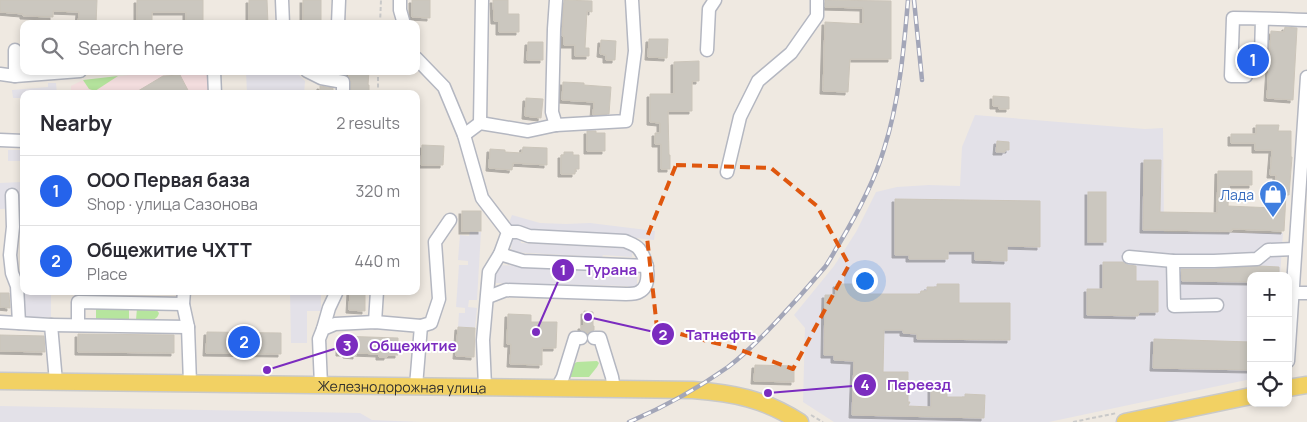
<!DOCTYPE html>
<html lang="en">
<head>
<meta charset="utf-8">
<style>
  body { margin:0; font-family:Manrope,sans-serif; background:#f2f2f3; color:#2b2b33 }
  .controls { position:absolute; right:15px; bottom:15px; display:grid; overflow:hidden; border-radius:10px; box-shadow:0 2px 8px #0003 }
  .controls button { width:45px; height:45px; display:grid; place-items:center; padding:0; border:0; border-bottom:1px solid #e1e1e2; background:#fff; color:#2b2b33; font:25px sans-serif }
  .you { position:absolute; left:864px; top:280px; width:18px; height:18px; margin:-12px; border:4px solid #fff; border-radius:50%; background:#1a73e8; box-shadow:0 0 0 8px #1a73e833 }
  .badge { display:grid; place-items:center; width:32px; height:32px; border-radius:50%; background:#2563eb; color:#fff; font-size:16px; font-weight:700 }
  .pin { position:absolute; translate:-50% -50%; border:2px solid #fff; box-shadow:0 1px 5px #0006 }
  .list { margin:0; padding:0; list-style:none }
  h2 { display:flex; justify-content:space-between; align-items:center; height:65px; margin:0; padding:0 20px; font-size:21px }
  h2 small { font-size:16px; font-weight:400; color:#7c7c81 }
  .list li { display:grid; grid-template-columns:32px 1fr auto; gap:15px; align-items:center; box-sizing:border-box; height:70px; padding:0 20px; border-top:1px solid #e1e1e2 }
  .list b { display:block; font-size:19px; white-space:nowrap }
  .list p { margin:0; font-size:16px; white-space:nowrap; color:#7c7c81 }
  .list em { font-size:16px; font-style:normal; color:#7c7c81 }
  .icon { flex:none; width:28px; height:28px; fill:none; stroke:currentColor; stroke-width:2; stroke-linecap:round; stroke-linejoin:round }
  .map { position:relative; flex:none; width:1307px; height:422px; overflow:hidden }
  .search { position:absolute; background:#fff; box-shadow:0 2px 8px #0003; left:20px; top:20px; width:400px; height:55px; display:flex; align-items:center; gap:12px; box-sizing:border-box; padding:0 18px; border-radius:10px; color:#7c7c81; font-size:19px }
  .panel { position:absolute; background:#fff; box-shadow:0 2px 8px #0003; left:20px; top:90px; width:400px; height:205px; border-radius:10px }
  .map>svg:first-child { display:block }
</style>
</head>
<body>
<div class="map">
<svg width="1307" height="422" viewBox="0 0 1307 422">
  <defs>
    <filter id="shadow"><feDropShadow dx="-3" dy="3" stdDeviation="0" flood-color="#0004"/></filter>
  </defs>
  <rect width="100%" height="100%" fill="#efe9e1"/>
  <g fill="#e3e1e8">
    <path d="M246,71H295L305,81L304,94H247Z"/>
    <path d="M48,83H56L57,94H24V98H13L12,90L48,87Z"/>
    <path d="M975,115L1145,129L1163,128L1164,232L1283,233L1280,276H1251V379L1049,422H834L803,402L805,328L794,315L834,266L856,232L876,192L897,187L929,185L960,186L962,147Z"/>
    <rect x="8" y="150" width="16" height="11"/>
    <path d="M22,182V186H24V208L0,209V183Z"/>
    <path d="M512,215L540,223L566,224L590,223L655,231L654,240L592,233L527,230L508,225Z"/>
    <path d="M470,231L481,232L477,300H469L468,307L477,308L475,328L458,327L459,313H465V308L456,307L459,265H468V261L458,260L460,235L469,236Z"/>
    <path d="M512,235L521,236V243L633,249L632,257L603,255L602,257L511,252Z"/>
    <path d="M496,265L637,269V289L629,288L628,286L496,283Z"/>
    <path d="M24,277V291H51V317L22,318V278Z"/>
    <path d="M290,291H321V311H307V343H291Z"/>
    <path d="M0,406L360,413L372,420L421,422H0Z"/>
  </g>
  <path fill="#f5dfe0" d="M162,71H219V94H71V86L81,81Z"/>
  <g fill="#b6e59e">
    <path d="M118,76L95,91L89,89L83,80Z"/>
    <path d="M96,307L129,308V320H96Z"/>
    <path d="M137,308H155L159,313C157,323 145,320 136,320Z"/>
    <path d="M597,361L599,363L597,367L589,377H570L569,374L573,364L577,362Z"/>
  </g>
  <g fill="#cbc7bf" stroke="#cbc5ba" filter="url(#shadow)">
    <path d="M0,0H97L96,24H78L79,12L53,11V17L23,16V14L0,12Z"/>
    <path d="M137,0H203V22L186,21V12H152V24H137Z"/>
    <path d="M249,0H267L268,24H249Z"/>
    <rect x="303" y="0" width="18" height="24"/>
    <path d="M412,0H430V18L412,17Z"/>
    <path d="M493,0H508V14H519V32H499V21H494Z"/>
    <path d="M564,0L592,1V12L587,11L585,48H589V56H575V45H564V36H562Z"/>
    <path d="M825,0L891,1V59H850L848,92L823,91L825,22L863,24V8L825,7Z"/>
    <path d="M1285,27L1297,28L1293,100L1267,98L1271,31L1284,32Z"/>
    <path d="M649,39H668L667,58L648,57Z"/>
    <path d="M601,40L616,41L615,60H606V55L600,54Z"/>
    <path d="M528,42H543V60H527Z"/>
    <path d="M699,61V81H692V111H668L669,155H670V169H661V144H655V133H660V123L650,122V94H674V62Z"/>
    <path d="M349,71H369L368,85H369V94H351V82L349,76Z"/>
    <path d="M180,75L190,94H133L163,76Z"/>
    <path d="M563,82L584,83V85L611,87L609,114L593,115L594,102L562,100Z"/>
    <path d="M320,86L333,88V94H320Z"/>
    <path d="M993,96L1009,97V109H999V106H993Z"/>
    <path d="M526,98L543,99L541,118L525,116Z"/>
    <path d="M1256,125H1279L1278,131H1291V157H1292L1289,195H1286L1284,231L1232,229V231L1143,230L1144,160H1161L1160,212L1217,213L1218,171H1252V185H1229L1228,206L1274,208L1276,175H1270L1272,150H1255V143H1231V134H1256Z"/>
    <path d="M587,131H596V133H605V151H587Z"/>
    <path d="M997,141L1009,142V150H1005V152H996Z"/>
    <path d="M422,145L444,146L443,165H421Z"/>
    <path d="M523,147L547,148V165L513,163L512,170L489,168L490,149L505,150V152L522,153Z"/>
    <path d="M564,152H573V155H579V169H575V174H561V155H564Z"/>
    <rect x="1088" y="192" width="18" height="50"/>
    <path d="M895,199L1040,201V247L1007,246V261L975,260V251H948V259H909V255H895Z"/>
    <rect x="462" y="211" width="19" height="20"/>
    <path d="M1103,262H1123L1128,265L1136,266V281H1158V312H1139L1138,316L1087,315V289H1103Z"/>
    <path d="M1260,266L1279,267V276H1251V282L1182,281L1181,269H1214Z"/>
    <path d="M836,284H857V287H864L863,294H920L921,291H927V287H937V284H959V303H1010V340L917,339V334L903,333V330H884L883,372H908V402H910L908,406L931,407V389L945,390V393L947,394V397H965V394L985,395L984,418L852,415L854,361L834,360V355H824L825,295H836Z"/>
    <path d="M350,291H365V311L349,310Z"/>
    <path d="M0,293H9L10,308L0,307Z"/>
    <path d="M584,311L593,312V326H594V330L588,333L581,330V326H584Z"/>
    <path d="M508,314L531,315V322H557L556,348H542V365L510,364L511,344H507Z"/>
    <path d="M458,327L475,328L474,357L456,356Z"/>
    <path d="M207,332L281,333V354L206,353Z"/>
    <path d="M78,334L174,335V353L78,352Z"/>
    <path d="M0,335L44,336L45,352L0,351Z"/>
    <path d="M339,336L398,338V355H387V357H379V354L356,353V356L346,355V353H339Z"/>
    <path d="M1154,339L1251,342V370L1153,368Z"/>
    <path d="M755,365L794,366V382L754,381Z"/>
  </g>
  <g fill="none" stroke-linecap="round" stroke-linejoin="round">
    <g stroke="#b4b7c1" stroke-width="15">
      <g id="minor">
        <path d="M282,0L283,24"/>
        <path d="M400,0V10L404,24"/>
        <path d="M1262,19L1261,56H1247L1246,76H1231L1233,18C1257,18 1282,19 1307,20"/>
        <path d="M338,24L339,0"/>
        <path d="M707,50L709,9L715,0"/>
        <path d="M416,58L444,87L464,135L482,198L508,232L500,254L489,272L483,340L485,387"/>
        <path d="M214,71L215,94"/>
        <path d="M307,71L321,78L343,82V94"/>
        <path d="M0,74L15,76L80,71"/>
        <path d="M15,76V50"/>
        <path d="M480,123L482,0"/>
        <path d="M556,125L552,112L554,29L556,0"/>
        <path d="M464,135L480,123L528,131L556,125L626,121L635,51L632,0"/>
        <path d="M0,140L24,141"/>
        <path d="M727,172L740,117L758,81L791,53L817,16V0"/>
        <path d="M12,195L13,227L10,255L12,273L17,286L19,323"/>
        <path d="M500,254L523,261L647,266"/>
        <path d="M1129,257L1173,261H1214L1257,259L1268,250L1295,249"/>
        <path d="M1173,261L1174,306L1217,305"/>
        <path d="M184,291L183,304L188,327L190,383"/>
        <path d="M1293,293H1307"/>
        <path d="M488,297L506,290L626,294C630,294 636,294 639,292C653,285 647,259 639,249C636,245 629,243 625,241L529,236L518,232H508"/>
        <path d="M0,322L51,325L56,382"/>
        <path d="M375,322L377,291"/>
        <path d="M51,325L188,327"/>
        <path d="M78,325V302L183,304"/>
        <path d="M421,326L431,323L439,299L435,242L450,220"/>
        <path d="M323,329L329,308L337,291"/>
        <path d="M594,338H600L612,377L614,389"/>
        <path d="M1288,361L1307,77"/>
        <path d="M321,385L319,339L323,329L335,324L375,322L421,326L416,386"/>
        <path d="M557,388L563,377L575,338H581"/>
      </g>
    </g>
    <g stroke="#c9c9c9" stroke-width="19">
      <g id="major">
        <path id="s1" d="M0,381L693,390C734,393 764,399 800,422"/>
        <path d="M1288,388L1307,385"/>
        <path d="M1125,422L1251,396"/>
      </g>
    </g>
    <g stroke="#c9c9c9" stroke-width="2" stroke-dasharray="4 2.5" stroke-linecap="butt">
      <path d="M380,24L381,0"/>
      <path d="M378,94V71"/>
      <path d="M811,415L823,422"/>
      <path d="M1073,422L1117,413"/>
    </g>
    <use href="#minor" stroke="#fff" stroke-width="12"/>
    <use href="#major" stroke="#f2d163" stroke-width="16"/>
    <g stroke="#a3a6b8" stroke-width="4.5">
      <g id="rail">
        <path d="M914,0L922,80"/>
        <path d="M629,422C664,407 697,389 728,367C745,354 760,339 775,323C792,305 809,286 825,267C830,260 834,252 839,244C857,214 874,183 884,149C899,103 904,48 908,0"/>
      </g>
    </g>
    <use href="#rail" stroke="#fff" stroke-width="2.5" stroke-dasharray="8" stroke-linecap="butt"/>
  </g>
  <path fill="none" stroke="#df570e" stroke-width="4" stroke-dasharray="10 6" stroke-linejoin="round" d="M676,165L771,168L817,206L849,265L793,369L735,348L657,328L647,237Z"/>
  <defs>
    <g id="shop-pin" transform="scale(1.4375)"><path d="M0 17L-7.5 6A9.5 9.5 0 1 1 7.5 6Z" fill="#3f7fe0" stroke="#fff"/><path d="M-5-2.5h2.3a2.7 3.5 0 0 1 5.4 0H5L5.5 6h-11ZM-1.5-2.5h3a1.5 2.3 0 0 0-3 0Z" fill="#fff"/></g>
  </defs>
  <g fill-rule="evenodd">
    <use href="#shop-pin" x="1273" y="194"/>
  </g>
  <g text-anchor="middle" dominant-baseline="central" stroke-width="4" stroke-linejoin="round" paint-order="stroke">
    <g font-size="14" fill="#366cbe" stroke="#fff" text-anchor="end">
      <text x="1254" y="194">Лада</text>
    </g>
    <g font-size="14" fill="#2e2e2e" stroke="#fff">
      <text stroke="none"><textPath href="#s1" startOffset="402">Железнодорожная улица</textPath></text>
    </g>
  </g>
  <path fill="none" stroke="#7b2cbf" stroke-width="2" d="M536 332L563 270M588 317L663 334M267 370L347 345M768 393L865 385"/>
  <g fill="#7b2cbf" stroke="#fff" stroke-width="2">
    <circle cx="536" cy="332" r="5"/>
    <circle cx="588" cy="317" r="5"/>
    <circle cx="267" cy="370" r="5"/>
    <circle cx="768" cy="393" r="5"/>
    <circle cx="563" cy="270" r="12"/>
    <circle cx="663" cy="334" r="12"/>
    <circle cx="347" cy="345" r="12"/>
    <circle cx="865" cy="385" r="12"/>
  </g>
  <g font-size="15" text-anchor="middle" font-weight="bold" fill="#fff">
    <text x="563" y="275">1</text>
    <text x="663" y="340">2</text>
    <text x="347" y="351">3</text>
    <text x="865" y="390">4</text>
  </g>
  <g font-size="15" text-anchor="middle" font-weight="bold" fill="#7b2cbf" stroke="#fff" stroke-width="4" stroke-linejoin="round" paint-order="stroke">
    <text x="611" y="275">Турана</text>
    <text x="721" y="340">Татнефть</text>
    <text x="413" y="351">Общежитие</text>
    <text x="919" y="390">Переезд</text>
  </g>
</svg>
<div class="controls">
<button>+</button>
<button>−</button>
<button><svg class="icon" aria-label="locate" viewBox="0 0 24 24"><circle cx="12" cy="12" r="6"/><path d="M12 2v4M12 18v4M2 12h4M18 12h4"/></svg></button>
</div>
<div class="you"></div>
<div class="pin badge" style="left:1253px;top:60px">1</div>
<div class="pin badge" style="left:244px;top:342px">2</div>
<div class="search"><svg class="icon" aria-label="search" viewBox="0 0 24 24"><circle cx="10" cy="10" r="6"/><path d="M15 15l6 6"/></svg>Search here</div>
<section class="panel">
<h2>Nearby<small>2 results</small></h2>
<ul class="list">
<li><span class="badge">1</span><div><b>ООО Первая база</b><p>Shop · улица Сазонова</p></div><em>320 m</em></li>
<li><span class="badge">2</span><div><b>Общежитие ЧХТТ</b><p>Place</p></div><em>440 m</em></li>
</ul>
</section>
</div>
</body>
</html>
